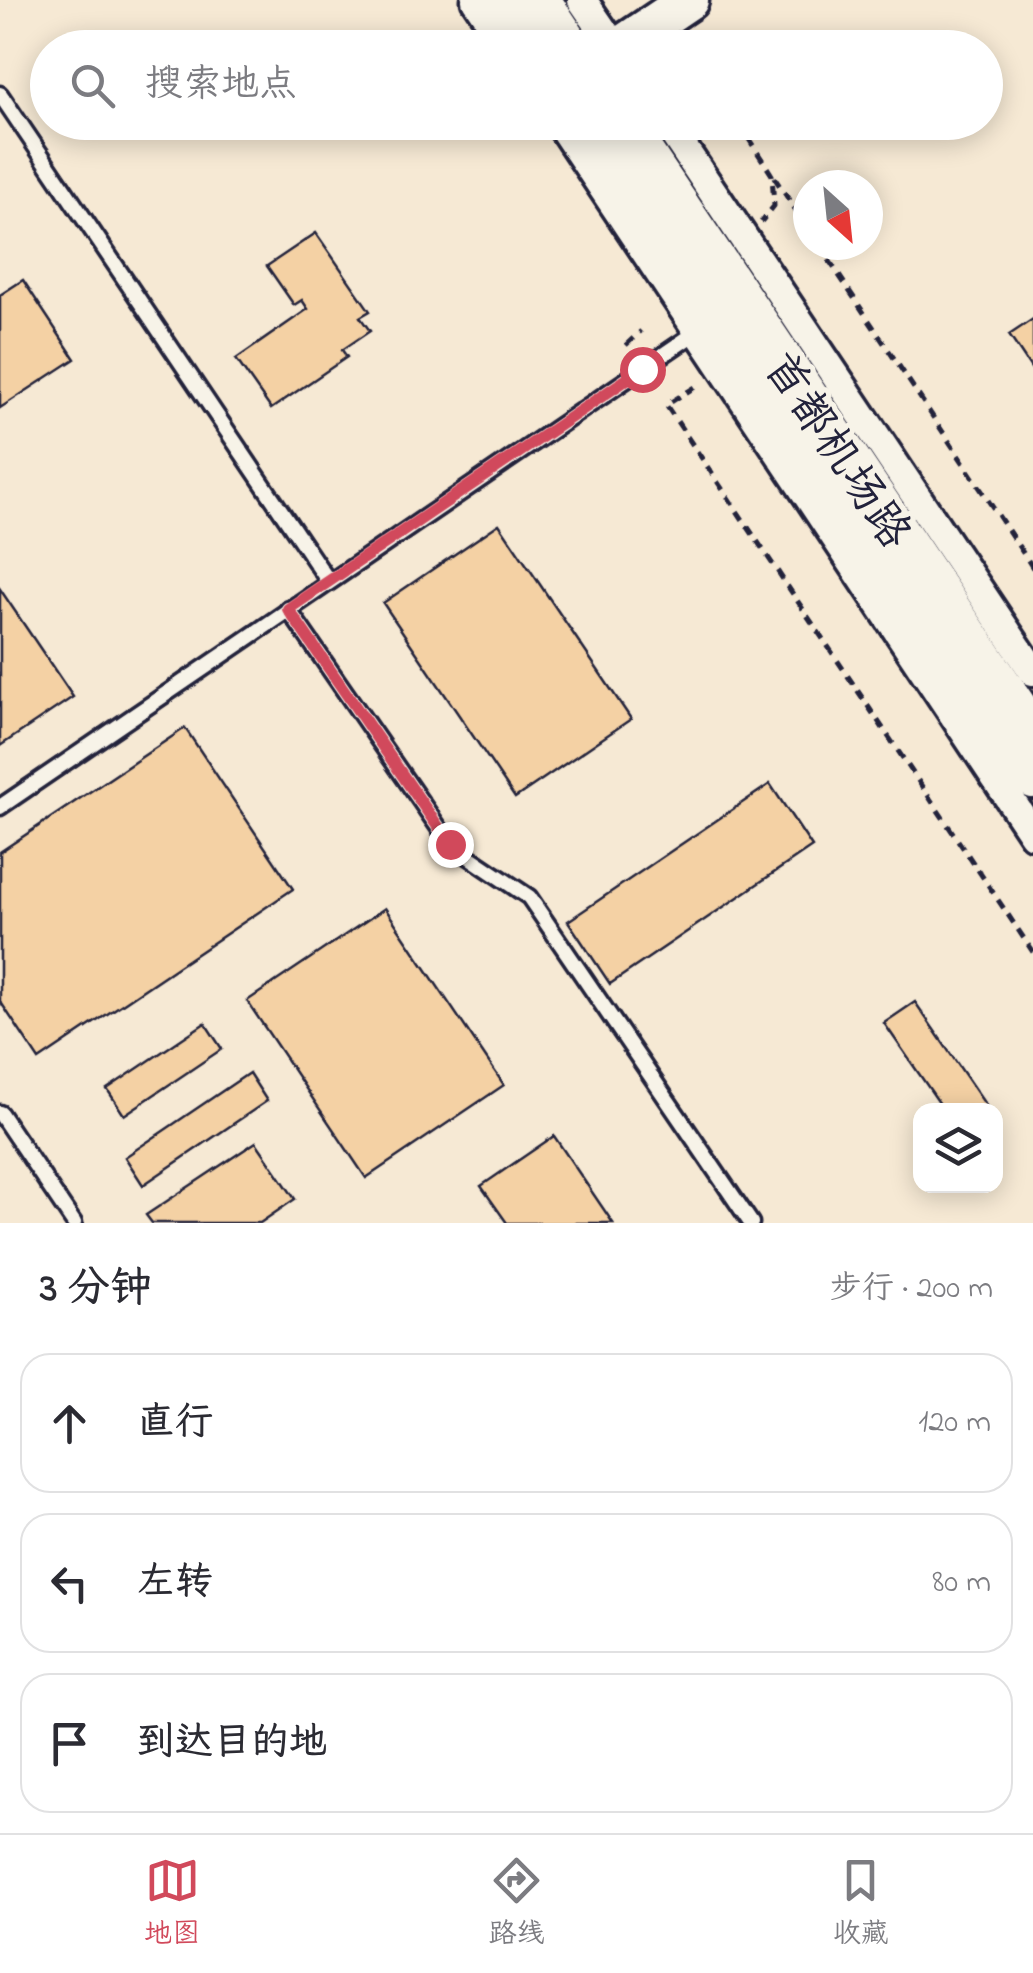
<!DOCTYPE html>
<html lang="zh">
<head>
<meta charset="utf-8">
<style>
  body { margin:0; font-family:"Indie Flower","LXGW WenKai TC",sans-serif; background:#f7f7f7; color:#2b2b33 }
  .controls { position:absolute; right:30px; bottom:30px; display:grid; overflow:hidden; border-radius:20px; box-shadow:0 5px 25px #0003 }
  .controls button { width:90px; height:90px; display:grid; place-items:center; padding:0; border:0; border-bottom:2px solid #e1e1e2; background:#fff; color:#2b2b33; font:50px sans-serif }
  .compass { position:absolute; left:793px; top:170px; width:90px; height:90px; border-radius:50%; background:#fff; box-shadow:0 5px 25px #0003; rotate:153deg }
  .stop { position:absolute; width:30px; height:30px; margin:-22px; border:8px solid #d1495b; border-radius:50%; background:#fff }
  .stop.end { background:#d1495b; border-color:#fff; box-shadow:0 2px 10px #0008 }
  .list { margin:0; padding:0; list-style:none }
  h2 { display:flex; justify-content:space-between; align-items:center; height:130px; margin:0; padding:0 40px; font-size:42px }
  h2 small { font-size:32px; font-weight:400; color:#7c7c81 }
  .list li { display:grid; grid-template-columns:65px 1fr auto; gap:30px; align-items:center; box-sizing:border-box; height:140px; margin:0 20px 20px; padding:0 20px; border:2px solid #e1e1e2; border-radius:30px }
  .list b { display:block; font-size:38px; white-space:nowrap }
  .list em { font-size:32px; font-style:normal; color:#7c7c81 }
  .icon { flex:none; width:55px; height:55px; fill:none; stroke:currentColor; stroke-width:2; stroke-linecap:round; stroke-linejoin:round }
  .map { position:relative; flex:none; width:1033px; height:1223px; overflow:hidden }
  .search { position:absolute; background:#fff; box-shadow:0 5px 25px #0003; left:30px; right:30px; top:30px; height:110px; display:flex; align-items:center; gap:25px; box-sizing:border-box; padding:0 35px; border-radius:55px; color:#7c7c81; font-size:38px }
  .sheet { height:610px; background:#fff }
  nav { display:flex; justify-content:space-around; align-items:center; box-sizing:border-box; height:140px; border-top:2px solid #e1e1e2; background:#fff; font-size:28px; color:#7c7c81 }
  nav a { display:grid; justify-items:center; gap:5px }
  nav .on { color:#d1495b }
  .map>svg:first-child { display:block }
</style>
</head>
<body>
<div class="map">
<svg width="1033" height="1223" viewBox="0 0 1033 1223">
  <rect width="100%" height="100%" fill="#f6e9d4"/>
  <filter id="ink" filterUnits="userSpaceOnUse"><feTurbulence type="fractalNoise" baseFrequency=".01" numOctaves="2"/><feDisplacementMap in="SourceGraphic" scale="20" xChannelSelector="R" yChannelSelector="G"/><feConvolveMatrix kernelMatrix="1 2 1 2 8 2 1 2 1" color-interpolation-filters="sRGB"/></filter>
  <g filter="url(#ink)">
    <g fill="#f4d1a4" stroke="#22223b" stroke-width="2.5">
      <path d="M316,233L370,311L360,317L370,331L342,350L347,357L271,409L236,359L308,309L302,300L294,305L267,266Z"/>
      <path d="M23,280L75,359L0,408V295Z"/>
      <path d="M1033,319V371L1009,335Z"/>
      <path d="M499,524L631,719L515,798L383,603Z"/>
      <path d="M0,589L73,697L0,746Z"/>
      <path d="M185,728L293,889L39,1060L0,1001V852Z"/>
      <path d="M770,784L812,847L610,984L568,921Z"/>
      <path d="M385,908L504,1085L366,1178L247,1001Z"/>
      <path d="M915,1002L989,1110H944L884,1023Z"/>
      <path d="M205,1023L222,1049L124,1115L107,1089Z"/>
      <path d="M249,1073L267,1101L143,1185L125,1157Z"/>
      <path d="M554,1136L613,1223H507L481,1186Z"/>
      <path d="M256,1142L295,1199L260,1223H152L146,1215Z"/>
    </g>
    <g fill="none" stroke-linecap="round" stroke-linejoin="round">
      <g stroke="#22223b" stroke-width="21">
        <g id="lane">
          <path d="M0,94L329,582"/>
          <path d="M288,609L450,844L529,897L751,1223"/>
          <path d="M0,807L701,329"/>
          <path d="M0,1113L74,1223"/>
        </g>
      </g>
      <g stroke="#22223b" stroke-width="35">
        <g id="street">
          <path d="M476,0L508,48"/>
          <path d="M582,0L615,48"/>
          <path d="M559,122L1033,834"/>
          <path d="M666,122L1033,671"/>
        </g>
      </g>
      <g stroke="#22223b" stroke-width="45">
        <g id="secondary">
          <path d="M504,0L536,48"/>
          <path d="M541,0L573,48"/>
          <path d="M618,48L689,0"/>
          <path d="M588,122L1033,779"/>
          <path d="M624,122L1033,730"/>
        </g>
      </g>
      <g stroke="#22223b" stroke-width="5" stroke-dasharray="10 8" stroke-linecap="butt">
        <path d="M738,122L772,175L774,206L761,222"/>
        <path d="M774,177L808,229"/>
        <path d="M819,245L1033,568"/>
        <path d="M626,345L641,331"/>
        <path d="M695,387L666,405L1033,952"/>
      </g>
      <use href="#lane" stroke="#f7f3e8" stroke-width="14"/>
      <use href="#street" stroke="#f7f3e8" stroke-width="28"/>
      <use href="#secondary" stroke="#f7f3e8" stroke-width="38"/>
    </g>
  </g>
  <g fill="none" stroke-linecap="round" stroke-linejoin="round" filter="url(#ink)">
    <path stroke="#d1495b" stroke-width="12" d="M450,844L288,609L642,369"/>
  </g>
  <g text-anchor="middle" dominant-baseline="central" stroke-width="10" stroke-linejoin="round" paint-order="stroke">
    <g font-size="45" fill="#22223b" stroke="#f7f3e8">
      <text transform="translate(835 452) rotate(56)">首都机场路</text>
    </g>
  </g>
</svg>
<div class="controls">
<button><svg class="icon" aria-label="layers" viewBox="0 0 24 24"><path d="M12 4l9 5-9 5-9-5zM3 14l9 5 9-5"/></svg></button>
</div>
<svg class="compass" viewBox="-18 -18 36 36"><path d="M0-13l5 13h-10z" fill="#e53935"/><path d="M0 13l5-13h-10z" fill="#7c7c81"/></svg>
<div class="stop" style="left:642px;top:369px"></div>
<div class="stop end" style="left:450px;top:844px"></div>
<div class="search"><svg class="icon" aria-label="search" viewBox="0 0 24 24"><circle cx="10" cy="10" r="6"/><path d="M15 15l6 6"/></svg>搜索地点</div>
</div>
<section class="sheet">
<h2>3 分钟<small>步行 · 200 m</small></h2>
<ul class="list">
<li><svg class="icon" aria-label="ahead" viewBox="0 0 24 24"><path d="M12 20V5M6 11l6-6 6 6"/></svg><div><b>直行</b></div><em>120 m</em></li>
<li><svg class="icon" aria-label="left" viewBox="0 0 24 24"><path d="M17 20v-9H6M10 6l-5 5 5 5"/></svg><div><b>左转</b></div><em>80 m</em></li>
<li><svg class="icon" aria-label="arrive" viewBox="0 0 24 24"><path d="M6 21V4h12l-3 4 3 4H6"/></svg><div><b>到达目的地</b></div></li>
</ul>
</section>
<nav>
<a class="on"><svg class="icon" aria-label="map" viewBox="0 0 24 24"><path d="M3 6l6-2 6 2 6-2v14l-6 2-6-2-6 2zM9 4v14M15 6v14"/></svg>地图</a>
<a><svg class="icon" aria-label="directions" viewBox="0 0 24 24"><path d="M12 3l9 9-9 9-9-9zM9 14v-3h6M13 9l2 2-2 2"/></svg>路线</a>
<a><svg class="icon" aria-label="saved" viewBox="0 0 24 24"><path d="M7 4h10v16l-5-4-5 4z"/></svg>收藏</a>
</nav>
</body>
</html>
